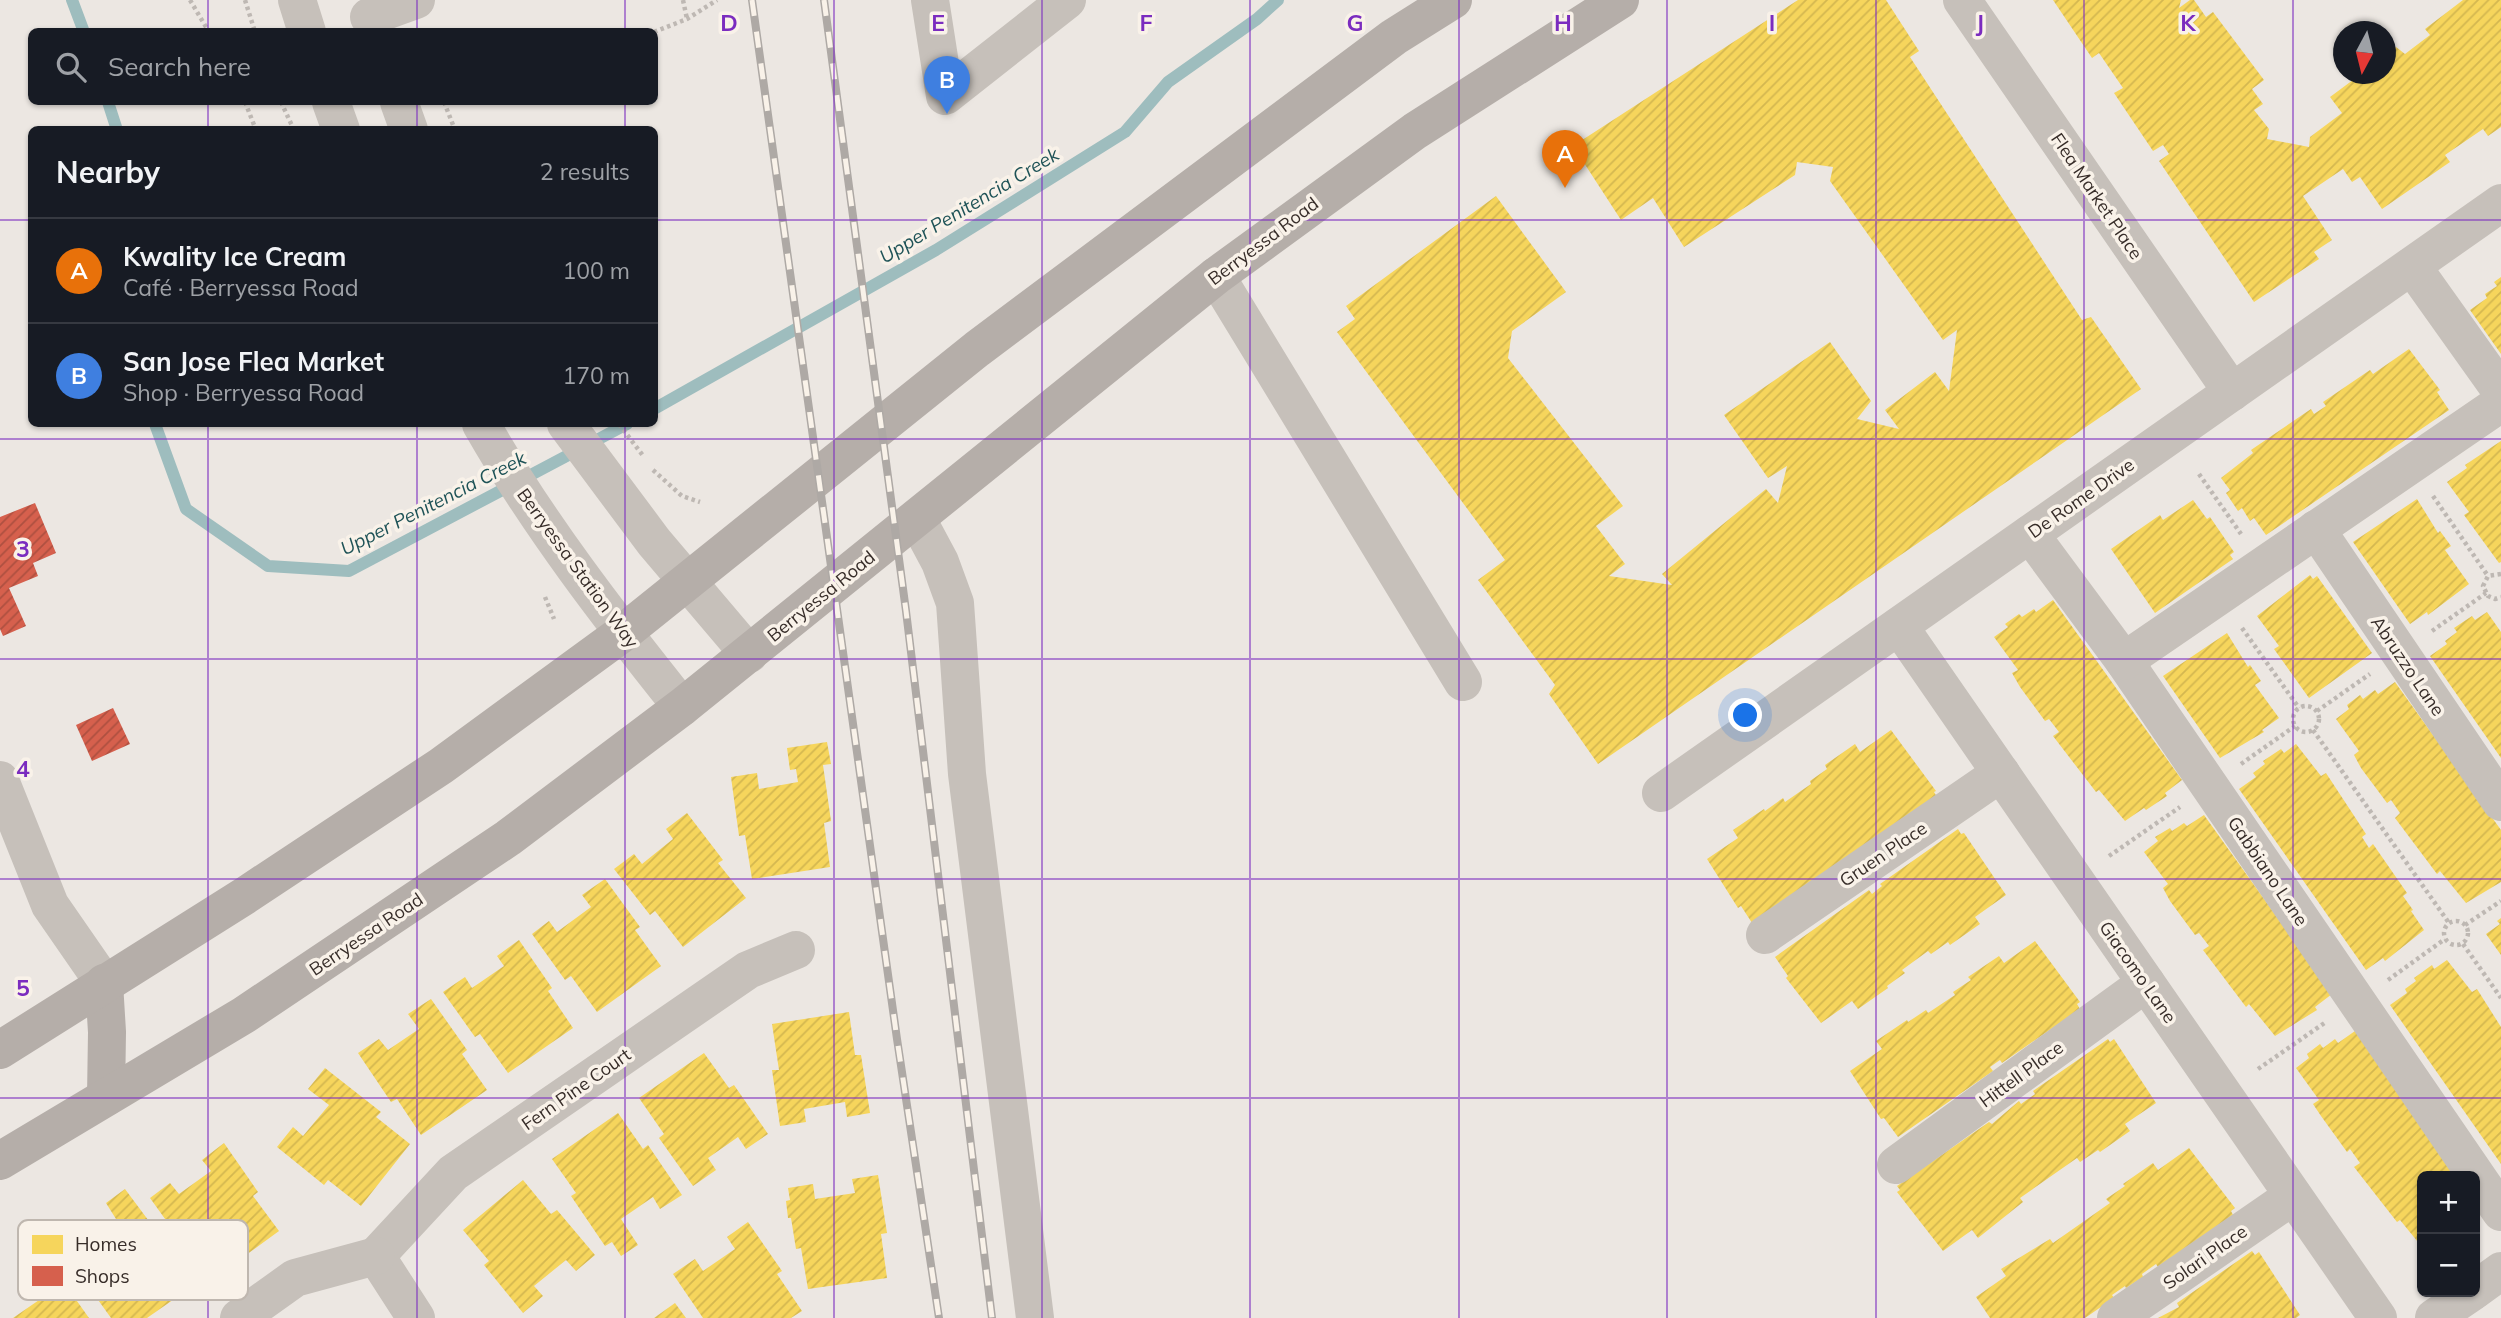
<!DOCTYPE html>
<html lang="en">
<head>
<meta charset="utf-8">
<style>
  body { margin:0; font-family:Mulish,sans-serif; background:#242831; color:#f1f3f6 }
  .controls { position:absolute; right:21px; bottom:21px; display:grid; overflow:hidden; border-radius:10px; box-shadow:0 2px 5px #0004 }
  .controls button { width:63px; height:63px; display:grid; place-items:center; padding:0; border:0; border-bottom:2px solid #363941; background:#171b24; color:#f1f3f6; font:35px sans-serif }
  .compass { position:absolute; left:2333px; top:21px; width:63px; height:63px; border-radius:50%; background:#171b24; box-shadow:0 2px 5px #0004; rotate:187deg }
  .you { position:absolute; left:1746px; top:716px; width:24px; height:24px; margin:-18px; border:5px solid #fff; border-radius:50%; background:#1a73e8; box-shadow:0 0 0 10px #1a73e833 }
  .badge { display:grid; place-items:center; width:46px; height:46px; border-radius:50%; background:#b45309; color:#fff; font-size:23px; font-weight:700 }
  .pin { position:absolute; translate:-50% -58px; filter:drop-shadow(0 2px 4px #0008) }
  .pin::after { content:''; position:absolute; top:37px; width:24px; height:21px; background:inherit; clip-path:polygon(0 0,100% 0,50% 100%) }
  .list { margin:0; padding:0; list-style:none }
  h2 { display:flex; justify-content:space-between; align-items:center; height:91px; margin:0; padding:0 28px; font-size:30px }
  h2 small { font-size:23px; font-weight:400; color:#9ea1a6 }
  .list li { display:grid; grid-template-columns:46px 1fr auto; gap:21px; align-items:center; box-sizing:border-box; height:105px; padding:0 28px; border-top:2px solid #363941 }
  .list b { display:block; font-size:26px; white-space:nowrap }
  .list p { margin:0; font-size:23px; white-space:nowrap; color:#9ea1a6 }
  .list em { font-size:23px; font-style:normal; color:#9ea1a6 }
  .icon { flex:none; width:38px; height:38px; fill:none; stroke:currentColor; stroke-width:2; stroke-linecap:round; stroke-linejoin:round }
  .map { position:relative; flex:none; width:2501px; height:1318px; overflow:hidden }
  .search { position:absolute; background:#171b24; box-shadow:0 2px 5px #0004; left:28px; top:28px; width:630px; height:77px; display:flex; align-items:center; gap:18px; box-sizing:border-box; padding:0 24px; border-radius:10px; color:#9ea1a6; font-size:26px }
  .panel { position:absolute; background:#171b24; box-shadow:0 2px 5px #0004; left:28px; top:126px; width:630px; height:301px; border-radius:10px }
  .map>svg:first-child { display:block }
</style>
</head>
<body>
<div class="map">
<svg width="2501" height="1318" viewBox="0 0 2501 1318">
  <defs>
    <pattern id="homes-hatch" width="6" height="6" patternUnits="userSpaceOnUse" patternTransform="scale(1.75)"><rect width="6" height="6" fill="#f6d55c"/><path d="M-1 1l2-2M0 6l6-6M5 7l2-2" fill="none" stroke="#d4b750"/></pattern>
    <pattern id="shops-hatch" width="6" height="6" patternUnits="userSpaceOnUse" patternTransform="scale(1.75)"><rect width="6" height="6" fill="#d6604d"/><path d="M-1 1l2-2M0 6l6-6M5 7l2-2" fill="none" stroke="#ae5040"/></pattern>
  </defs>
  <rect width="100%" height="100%" fill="#ece7e2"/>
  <g fill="url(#homes-hatch)">
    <path d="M1798,0H1886L1919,51L1910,57L2082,320L2091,317L2141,389L1598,764L1549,694L1555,685L1478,580L1505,560L1337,332L1355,319L1346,306L1496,196L1566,292L1512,331L1508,358L1623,506L1596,526L1625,564L1609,576L1672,585L1662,574L1766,489L1778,503L1787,466L1768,478L1724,415L1830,342L1871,401L1857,419L1899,429L1885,410L1935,372L1949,391L1957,330L1943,340L1830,181L1833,167L1797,162L1795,175L1684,247L1653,198L1621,220L1573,146Z"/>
    <path d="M2053,0H2181L2179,8L2190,0H2194L2206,17L2213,12L2264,80L2252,89L2263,104L2254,110L2269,129L2267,139L2309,147L2310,137L2342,113L2330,97L2361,74H2386V55L2396,47L2405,54L2430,35L2425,29L2463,0H2501V127L2488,136L2483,129L2445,155L2450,162L2382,209L2360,177L2352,182L2343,169L2303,196L2332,240L2314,252L2319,259L2254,302L2159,161L2169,154L2163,145L2153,151L2114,93L2123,88L2099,53L2092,58Z"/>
    <path d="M2501,277V354L2470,310L2487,298L2485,294L2497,286L2494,282Z"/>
    <path d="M2409,349L2440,390L2437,392L2449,410L2266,535L2254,518L2250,521L2242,508L2238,511L2226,493L2230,490L2221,478L2253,453L2251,450L2311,409L2314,414L2326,406L2323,402L2370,370L2373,374Z"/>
    <path d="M2501,441V562L2499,563L2464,515L2469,512L2447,482L2467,468L2465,465Z"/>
    <path d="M2417,499L2438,533L2440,531L2451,546L2445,550L2469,584L2428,615L2427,612L2410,624L2353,542Z"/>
    <path d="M2193,500L2207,519L2210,517L2234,552L2230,555L2233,559L2155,613L2111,549L2160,515L2163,520Z"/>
    <path d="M2310,575L2313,579L2317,576L2372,653L2309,698L2274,649L2279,646L2257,616Z"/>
    <path d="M2053,600L2182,780L2165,793L2167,796L2146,810L2144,808L2125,821L2099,790L2096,792L2053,736L2059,732L2049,719L2045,721L2020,687L2012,673L2018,670L1994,637L2008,627L2005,624L2019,614L2022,617L2034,609L2036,612Z"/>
    <path d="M2487,612L2501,632V758L2430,656L2447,644L2445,641L2457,632L2454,628L2472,616L2475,620Z"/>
    <path d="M2227,633L2248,667L2250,665L2261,681L2255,685L2279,718L2262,730L2264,732L2220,758L2163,676Z"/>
    <path d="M2395,682L2501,830V882L2466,903L2440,871L2437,874L2395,818L2400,813L2391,800L2387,803L2361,768L2354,755L2359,751L2336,719L2349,709L2347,705L2360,695L2363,699L2375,690L2378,694Z"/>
    <path d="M1891,730L1936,791L1934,792L1937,797L1754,926L1741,906L1738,908L1707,859L1738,838L1733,830L1764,809L1765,811L1783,798L1785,802L1811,784L1810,781L1827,769L1825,765L1855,744L1860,752Z"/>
    <path d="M827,742L831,764L823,765L831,821L824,823L830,867L752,879L745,835L739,836L731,777L757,773L759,789L798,782L796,769L790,770L787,748Z"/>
    <path d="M2296,744L2321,776L2326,773L2366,834L2362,837L2369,848L2373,844L2407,893L2403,896L2413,910L2411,911L2424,930L2385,961L2383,958L2366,970L2239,789L2256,777L2253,773L2265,764L2263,761L2281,749L2284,753Z"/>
    <path d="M687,813L723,860L718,863L746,898L683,947L655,911L650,915L614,869L634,854L642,864L673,839L666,829Z"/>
    <path d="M2204,815L2332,994L2315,1007L2317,1010L2275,1036L2249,1004L2246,1007L2203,950L2209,946L2199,933L2195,935L2170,901L2163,888L2168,884L2144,852L2158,841L2155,837L2170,828L2172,831L2184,823L2187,826Z"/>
    <path d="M1958,829L1961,834L1964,833L2006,895L1975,917L1980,924L1950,945L1948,942L1931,954L1928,951L1902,970L1905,973L1887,986L1888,988L1858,1009L1852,1001L1821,1023L1786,978L1788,976L1775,957L1869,890L1872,894L1882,886L1880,884Z"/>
    <path d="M605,879L640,927L635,930L661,966L597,1012L571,976L565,980L532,934L549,921L557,932L591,907L582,895Z"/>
    <path d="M2501,918V955L2486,934L2500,924L2497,921Z"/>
    <path d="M519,940L552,988L548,991L573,1028L508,1073L480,1034L475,1037L443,992L465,977L472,988L504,966L497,956Z"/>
    <path d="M2035,941L2080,1002L2077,1004L2080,1009L2002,1063L2000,1060L1990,1067L1993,1071L1898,1137L1884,1118L1881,1119L1850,1071L1882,1049L1876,1041L1907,1020L1908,1022L1926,1010L1928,1013L1955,995L1953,992L1971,980L1968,977L1999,956L2004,963Z"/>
    <path d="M2447,960L2472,992L2477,989L2501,1027V1164L2390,1005L2407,993L2405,989L2416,981L2414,978L2432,965L2434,969Z"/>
    <path d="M431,999L467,1050L462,1054L487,1090L421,1135L397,1099L391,1102L358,1053L379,1039L388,1050L419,1029L408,1014Z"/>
    <path d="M849,1012L855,1055H861L870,1113L847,1117L845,1102L804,1109L806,1122L780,1126L772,1070H779L772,1024Z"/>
    <path d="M2355,1031L2459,1176H2422V1247L2400,1220L2397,1222L2354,1167L2360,1163L2350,1149L2347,1152L2321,1116L2313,1104L2319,1100L2296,1068L2309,1058L2307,1054L2320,1044L2323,1048L2335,1039L2338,1043Z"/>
    <path d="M2108,1039L2110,1042L2114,1039L2156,1103L2125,1124L2130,1131L2100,1152L2098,1150L2080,1162L2077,1158L2020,1198L2023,1202L1978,1238L1972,1230L1943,1251L1897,1192L1900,1190L1897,1186L1989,1122L1992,1124L2019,1101L2021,1104L2035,1094L2033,1091Z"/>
    <path d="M704,1053L729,1088L734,1085L768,1134L746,1149L738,1137L708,1158L716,1170L693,1186L659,1138L664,1134L639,1098Z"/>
    <path d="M325,1068L381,1112L376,1117L410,1144L361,1206L328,1180L324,1185L277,1147L293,1127L303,1136L329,1105L308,1089Z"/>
    <path d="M618,1113L643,1149L648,1145L682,1195L660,1209L653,1197L621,1219L638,1245L621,1256L612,1242L605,1246L571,1196L576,1193L552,1159Z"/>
    <path d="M224,1143L258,1192L253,1196L279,1231L213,1279L186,1241L183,1244L150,1198L170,1183L179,1194L211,1171L202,1160Z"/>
    <path d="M2189,1148L2235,1208L2231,1211L2233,1215L2158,1267L2156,1264L2142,1274L2143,1277L2126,1288L2125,1286L2112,1295L2114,1298L2085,1318H1990L1976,1297L2006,1276L2001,1269L2050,1239L2053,1243L2110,1203L2106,1199L2125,1186L2123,1184L2153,1163L2158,1170Z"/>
    <path d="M878,1175L887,1233L881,1234L887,1278L808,1289L801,1248L796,1249L791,1218H788L786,1201L790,1200L788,1188L813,1184L815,1199L855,1193L852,1179Z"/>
    <path d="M523,1180L551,1214L557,1210L595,1255L576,1271L566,1260L534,1286L543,1296L523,1313L484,1265L489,1261L463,1230Z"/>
    <path d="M125,1189L169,1248L164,1252L190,1288L147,1318H111L96,1297L94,1299L61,1253L82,1238L90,1249L121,1227L106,1203Z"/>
    <path d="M748,1222L782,1271L777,1274L802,1311L791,1318H703L673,1274L695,1259L703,1271L735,1249L727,1237Z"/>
    <path d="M2252,1251L2255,1255L2259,1252L2300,1315L2296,1318H2158L2179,1307L2177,1303Z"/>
    <path d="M44,1258L54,1271L55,1270L89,1318H13L42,1298L25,1271Z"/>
    <path d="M675,1303L686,1318H654Z"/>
  </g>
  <g fill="url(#shops-hatch)">
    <path d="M35,503L56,553L33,563L38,576L9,588L26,626L3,636L0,629V517Z"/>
    <path d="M113,708L130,744L92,761L76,725Z"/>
  </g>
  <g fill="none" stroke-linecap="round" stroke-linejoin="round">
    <g stroke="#9ebdbe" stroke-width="12">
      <path d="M72,0L84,32"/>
      <path d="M108,102L117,130"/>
      <path d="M654,409L936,250L1125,132L1168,82L1257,19L1278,0"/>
      <path d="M155,424L186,509L268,566L349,571L627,424"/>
    </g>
    <g stroke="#beb8b3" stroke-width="4.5" stroke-dasharray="3.5 3.5" stroke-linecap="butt">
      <path d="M190,0L209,32"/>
      <path d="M245,0L255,32"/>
      <path d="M683,0L687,19"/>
      <path d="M654,32L687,19L717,0"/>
      <path d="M245,102L256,130"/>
      <path d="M281,102L294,130"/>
      <path d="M444,102L455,130"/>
      <path d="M619,424L644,457"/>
      <path d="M653,470L682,496L700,502"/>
      <path d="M2199,474L2241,534"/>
      <path d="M2433,496L2488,576"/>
      <path d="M2501,574L2488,576L2483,586L2488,596L2495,599L2501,597"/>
      <path d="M545,597L554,619"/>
      <path d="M2242,628L2299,708"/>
      <path d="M2432,631L2486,593"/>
      <circle cx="2306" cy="719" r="13"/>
      <path d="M2317,711L2370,674"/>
      <path d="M2313,730L2449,923"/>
      <path d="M2241,764L2295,726"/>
      <path d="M2109,856L2180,807"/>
      <circle cx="2456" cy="933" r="12"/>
      <path d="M2465,925L2501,901"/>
      <path d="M2463,944L2501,998"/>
      <path d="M2388,980L2445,939"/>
      <path d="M2258,1069L2326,1022"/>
    </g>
    <g stroke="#c6c0ba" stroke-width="38">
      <path d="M297,0L307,32"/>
      <path d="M930,0L945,96L1067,0"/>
      <path d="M1962,0L2232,392"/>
      <path d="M369,17L416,0"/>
      <path d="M331,102L341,130"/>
      <path d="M399,102L409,130"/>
      <path d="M2412,266L2501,391"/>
      <path d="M1216,276L1463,682"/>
      <path d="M481,424C538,524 610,617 682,707"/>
      <path d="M566,424L654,542L749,654"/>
      <path d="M917,519L940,562L955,603L967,774L1035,1318"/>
      <path d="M2316,529L2501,802"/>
      <path d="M2030,534L2124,661L2501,1212"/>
      <path d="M1899,626L2378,1318"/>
      <path d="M2124,661L2501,403"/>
      <path d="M0,780L50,905L104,983"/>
      <path d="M1661,793L2501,203"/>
      <path d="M1765,935L2001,773"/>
      <path d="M1896,1165L2146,983"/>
      <path d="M376,1256L453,1173L748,970L796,950"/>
      <path d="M376,1256L416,1318"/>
      <path d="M2475,1290L2501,1271"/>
      <path d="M239,1318L295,1278L376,1256"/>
      <path d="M2116,1318L2293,1196"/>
      <path d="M2434,1318L2472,1292"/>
    </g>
    <g stroke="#b5aea9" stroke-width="38">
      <path d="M104,983L107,1032L106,1097"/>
      <path d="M0,1050L246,895L441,766L623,633L977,349L1394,37L1453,0"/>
      <path d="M0,1161L244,1015L508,838L682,707L1216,276L1415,131L1620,0"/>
    </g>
    <g stroke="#aea9a5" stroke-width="8">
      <g id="rail">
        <path d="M752,0L897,1039L939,1318"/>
        <path d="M824,0L906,611L992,1318"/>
      </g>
    </g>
    <use href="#rail" stroke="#f9f2e9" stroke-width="5" stroke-dasharray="16" stroke-linecap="butt"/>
  </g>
  <path fill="none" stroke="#7b2cbf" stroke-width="2" stroke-opacity="0.55" d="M208,0V32M417,0V32M625,0V32M834,0V1318M1042,0V1318M1250,0V1318M1459,0V1318M1667,0V1318M1876,0V1318M2084,0V1318M2293,0V1318M208,102V130M417,102V130M625,102V130M0,220H32M654,220H2501M208,424V1318M417,424V1318M625,424V1318M0,439H2501M0,659H2501M0,879H2501M0,1098H2501"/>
  <g text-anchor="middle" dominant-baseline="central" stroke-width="7" stroke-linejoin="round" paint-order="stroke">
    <g font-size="18" fill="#372d29" stroke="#f9f2e9">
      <text transform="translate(2097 196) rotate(56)">Flea Market Place</text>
      <text transform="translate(1263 241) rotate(-37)">Berryessa Road</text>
      <text transform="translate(2081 498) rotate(-35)">De Rome Drive</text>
      <text transform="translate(578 568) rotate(54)">Berryessa Station Way</text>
      <text transform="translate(821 596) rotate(-39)">Berryessa Road</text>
      <text transform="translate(2408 666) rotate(56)">Abruzzo Lane</text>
      <text transform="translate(1883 854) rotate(-34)">Gruen Place</text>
      <text transform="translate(2268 871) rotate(56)">Gabbiano Lane</text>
      <text transform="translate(366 934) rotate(-34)">Berryessa Road</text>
      <text transform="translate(2138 972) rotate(55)">Giacomo Lane</text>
      <text transform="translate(2021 1074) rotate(-36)">Hittell Place</text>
      <text transform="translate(576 1089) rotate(-35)">Fern Pine Court</text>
      <text transform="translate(2205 1257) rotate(-35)">Solari Place</text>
    </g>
    <g font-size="19" font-style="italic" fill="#1f5357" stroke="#f9f2e9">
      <text transform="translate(969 205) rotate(-31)">Upper Penitencia Creek</text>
      <text transform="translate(433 503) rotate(-27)">Upper Penitencia Creek</text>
    </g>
  </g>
  <rect x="18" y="1220" width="230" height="80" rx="10" fill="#f9f2e9" stroke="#bfb7af" stroke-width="2"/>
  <rect x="32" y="1235" width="31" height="19" fill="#f6d55c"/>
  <rect x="32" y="1266" width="31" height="20" fill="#d6604d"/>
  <g font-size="19" fill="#372d29">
    <text x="75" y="1251">Homes</text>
    <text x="75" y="1283">Shops</text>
  </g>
  <g font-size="23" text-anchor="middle" font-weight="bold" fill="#7b2cbf" stroke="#f9f2e9" stroke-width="7" stroke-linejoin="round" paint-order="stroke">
    <text x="729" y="31">D</text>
    <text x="938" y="31">E</text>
    <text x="1146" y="31">F</text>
    <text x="1355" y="31">G</text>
    <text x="1563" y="31">H</text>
    <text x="1772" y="31">I</text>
    <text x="1980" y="31">J</text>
    <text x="2188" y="31">K</text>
    <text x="23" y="557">3</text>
    <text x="23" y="777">4</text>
    <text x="23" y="996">5</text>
  </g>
</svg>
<div class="controls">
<button>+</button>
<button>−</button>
</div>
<svg class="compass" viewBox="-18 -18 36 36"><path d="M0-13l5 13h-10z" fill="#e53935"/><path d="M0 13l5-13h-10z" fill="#9ea1a6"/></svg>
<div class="you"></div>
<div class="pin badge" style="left:1565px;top:188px;background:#e8710a">A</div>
<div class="pin badge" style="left:947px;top:114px;background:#3f7fe0">B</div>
<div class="search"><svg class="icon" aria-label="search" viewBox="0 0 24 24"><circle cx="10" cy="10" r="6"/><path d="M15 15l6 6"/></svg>Search here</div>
<section class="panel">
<h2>Nearby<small>2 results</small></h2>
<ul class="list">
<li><span class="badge" style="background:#e8710a">A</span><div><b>Kwality Ice Cream</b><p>Café · Berryessa Road</p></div><em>100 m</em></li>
<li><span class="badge" style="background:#3f7fe0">B</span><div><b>San Jose Flea Market</b><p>Shop · Berryessa Road</p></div><em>170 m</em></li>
</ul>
</section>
</div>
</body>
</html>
